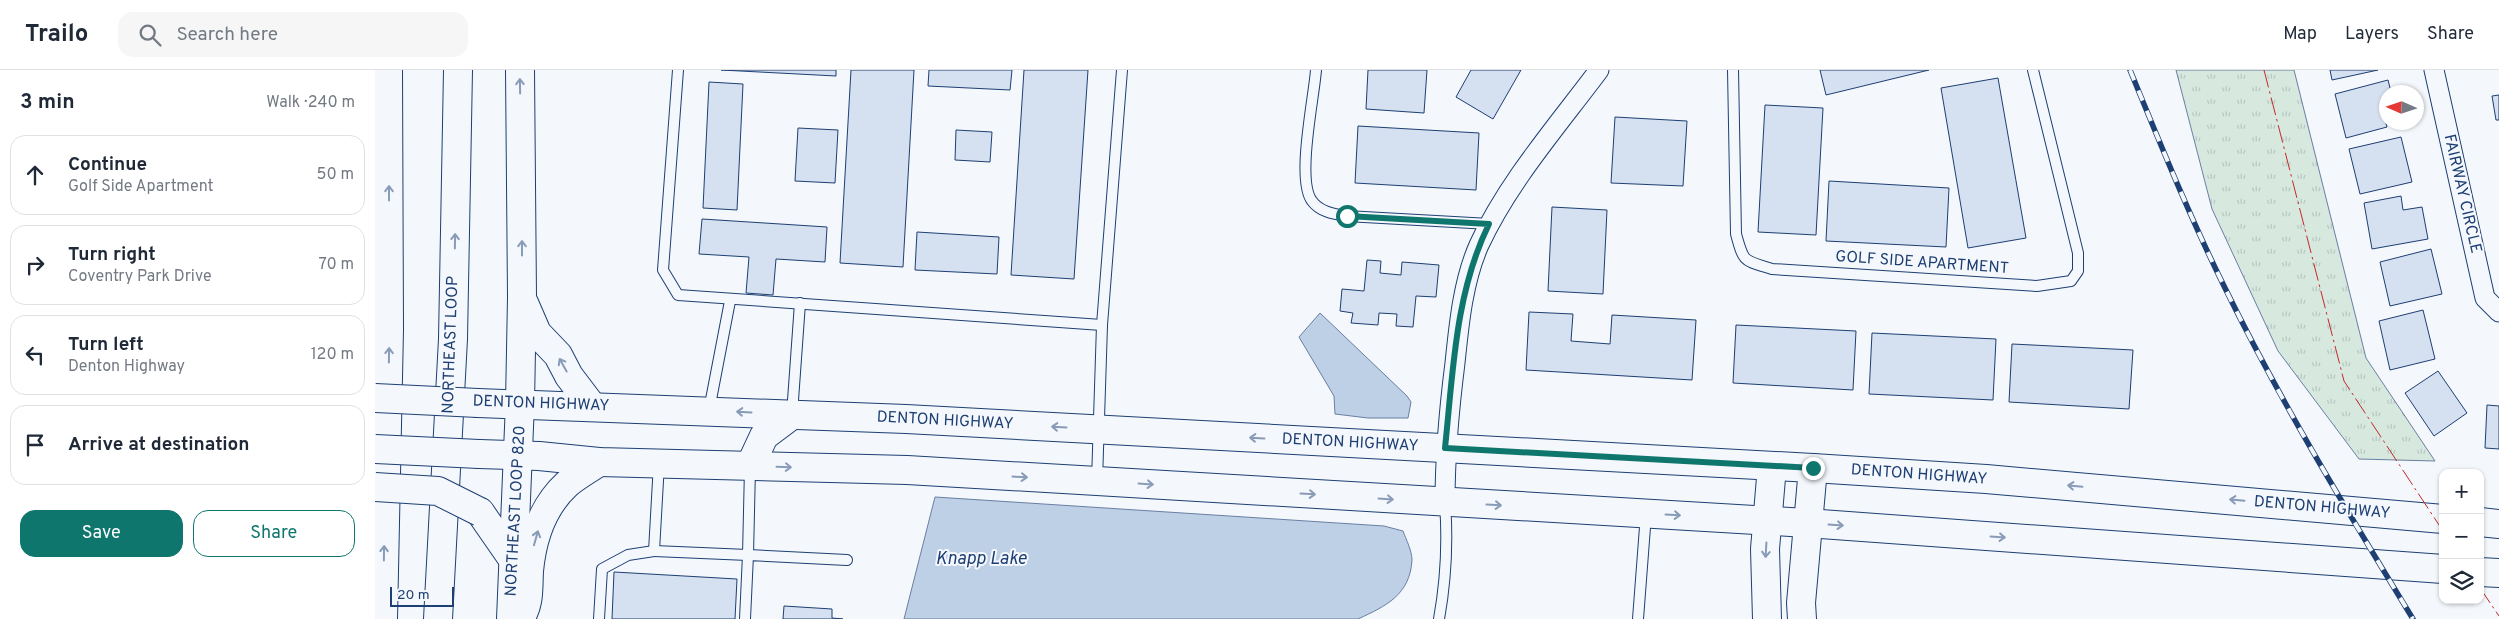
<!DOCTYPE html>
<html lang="en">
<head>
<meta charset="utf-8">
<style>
  body { margin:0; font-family:Overpass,sans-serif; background:#f6f6f7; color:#1f2937 }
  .controls { position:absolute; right:15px; bottom:15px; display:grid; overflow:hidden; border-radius:10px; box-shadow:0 1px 4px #0004 }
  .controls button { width:45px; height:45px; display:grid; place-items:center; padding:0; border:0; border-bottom:1px solid #e0e1e3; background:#fff; color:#1f2937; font:25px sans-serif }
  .compass { position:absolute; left:2004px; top:15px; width:45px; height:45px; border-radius:50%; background:#fff; box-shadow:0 1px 4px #0004; rotate:273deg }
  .scale { position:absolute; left:15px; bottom:12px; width:64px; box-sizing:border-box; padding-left:5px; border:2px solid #1d3f73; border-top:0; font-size:14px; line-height:18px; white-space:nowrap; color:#1d3f73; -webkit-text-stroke:4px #f4f7fb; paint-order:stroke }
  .stop { position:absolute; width:15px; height:15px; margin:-11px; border:4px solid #0f766e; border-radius:50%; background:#fff }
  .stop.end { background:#0f766e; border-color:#fff; box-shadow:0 1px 5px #0008 }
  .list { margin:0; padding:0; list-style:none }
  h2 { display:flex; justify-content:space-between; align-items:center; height:65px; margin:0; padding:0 20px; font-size:21px }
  h2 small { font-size:16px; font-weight:400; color:#747a83 }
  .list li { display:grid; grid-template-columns:32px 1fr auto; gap:15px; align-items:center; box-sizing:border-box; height:80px; margin:0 10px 10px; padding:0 10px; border:1px solid #e0e1e3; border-radius:15px }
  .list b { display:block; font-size:19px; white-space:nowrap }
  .list p { margin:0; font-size:16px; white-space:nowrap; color:#747a83 }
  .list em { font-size:16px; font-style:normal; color:#747a83 }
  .actions { display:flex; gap:10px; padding:15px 20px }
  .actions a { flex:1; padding:11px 0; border:1px solid #0f766e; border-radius:15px; text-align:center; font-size:18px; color:#0f766e }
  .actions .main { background:#0f766e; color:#fff }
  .icon { flex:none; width:28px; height:28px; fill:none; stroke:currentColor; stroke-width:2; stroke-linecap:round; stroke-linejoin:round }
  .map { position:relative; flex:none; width:2124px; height:549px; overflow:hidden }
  header { display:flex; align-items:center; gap:30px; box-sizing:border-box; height:70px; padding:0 25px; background:#fff; border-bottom:1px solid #e0e1e3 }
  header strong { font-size:24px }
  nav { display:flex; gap:28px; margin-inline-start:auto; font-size:18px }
  .search { width:350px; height:45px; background:#f6f6f7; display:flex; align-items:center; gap:12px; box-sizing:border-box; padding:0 18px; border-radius:15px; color:#747a83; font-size:19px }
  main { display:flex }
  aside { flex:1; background:#fff }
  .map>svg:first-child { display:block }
</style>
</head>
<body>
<header>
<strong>Trailo</strong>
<div class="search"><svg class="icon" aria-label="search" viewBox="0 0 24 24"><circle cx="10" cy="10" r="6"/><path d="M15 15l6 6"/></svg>Search here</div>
<nav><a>Map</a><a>Layers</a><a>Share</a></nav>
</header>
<main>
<aside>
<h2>3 min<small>Walk · 240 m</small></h2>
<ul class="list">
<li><svg class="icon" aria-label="ahead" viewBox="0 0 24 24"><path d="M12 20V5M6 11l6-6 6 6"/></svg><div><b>Continue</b><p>Golf Side Apartment</p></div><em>50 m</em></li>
<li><svg class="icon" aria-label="right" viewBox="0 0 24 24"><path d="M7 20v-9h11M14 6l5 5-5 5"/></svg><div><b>Turn right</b><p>Coventry Park Drive</p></div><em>70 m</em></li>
<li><svg class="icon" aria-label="left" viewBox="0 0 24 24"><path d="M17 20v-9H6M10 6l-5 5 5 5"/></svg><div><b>Turn left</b><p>Denton Highway</p></div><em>120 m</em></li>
<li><svg class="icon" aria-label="arrive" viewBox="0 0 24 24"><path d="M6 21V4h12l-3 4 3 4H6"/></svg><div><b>Arrive at destination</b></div></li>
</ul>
<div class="actions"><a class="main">Save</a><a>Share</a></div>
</aside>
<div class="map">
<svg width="2124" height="549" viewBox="0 0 2124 549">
  <defs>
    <pattern id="grass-tufts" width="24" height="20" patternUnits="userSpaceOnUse" patternTransform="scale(1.25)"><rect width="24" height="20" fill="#d7e8df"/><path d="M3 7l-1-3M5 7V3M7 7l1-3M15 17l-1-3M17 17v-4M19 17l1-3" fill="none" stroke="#b8c8c3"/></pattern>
  </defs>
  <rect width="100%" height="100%" fill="#f4f7fb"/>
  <path fill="url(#grass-tufts)" stroke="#687fa3" d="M1801,0H1919L1991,288L2060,391L1984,389L1903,281L1837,139Z"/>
  <g fill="#bed0e5" stroke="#687fa3">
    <path d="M945,243L1032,326L1036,332L1033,348H993L960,344L959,326L924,267Z"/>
    <path d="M560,427L1009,456L1028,461C1031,469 1037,481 1037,490C1035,525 1011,536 983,549H529Z"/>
  </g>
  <g fill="#d5e0f0" stroke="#1d3f73">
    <path d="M346,0H461V6Z"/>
    <path d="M476,0H539L528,197L465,193Z"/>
    <path d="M554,0H637L635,20L553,16Z"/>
    <path d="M649,0H713L699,209L636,205Z"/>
    <path d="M993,0H1052L1049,43L991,39Z"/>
    <path d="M1096,0H1146L1118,49L1081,27Z"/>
    <path d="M1445,0H1554L1451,25Z"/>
    <path d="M1955,0H2003L1957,10Z"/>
    <path d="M1623,8L1651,168L1593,178L1566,18Z"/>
    <path d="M2013,10L2016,22H2012V41L2008,42L2012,57L1971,68L1960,24Z"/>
    <path d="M334,12L368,14L362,140L328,138Z"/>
    <path d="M2124,25V50H2121L2117,26Z"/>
    <path d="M1390,35L1448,38L1441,165L1383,162Z"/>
    <path d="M1240,47L1312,51L1308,116L1236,113Z"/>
    <path d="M983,56L1104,63L1101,120L980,113Z"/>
    <path d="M423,58L463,60L460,113L420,111Z"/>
    <path d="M581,60L617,62L615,92L580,90Z"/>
    <path d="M2026,67L2037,112L1985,124L1974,79Z"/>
    <path d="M1454,111L1574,118L1571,177L1451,171Z"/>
    <path d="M2026,126L2028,140L2047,137L2053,169L1997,179L1989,133Z"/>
    <path d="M1177,137L1232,140L1228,224L1173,221Z"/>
    <path d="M327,149L452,157L450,192L401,189L398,225L371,223L374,187L324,184Z"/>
    <path d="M542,162L624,167L622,204L540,200Z"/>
    <path d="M2056,179L2067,224L2015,236L2005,192Z"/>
    <path d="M992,190L1006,191L1005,203L1026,205L1027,192L1064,195L1061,227L1041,226L1038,257L1021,256L1022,244L1004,243L1003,255L976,253L978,243L965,241L967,219L989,221Z"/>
    <path d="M2048,240L2060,289L2015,300L2004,251Z"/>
    <path d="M1154,242L1198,244L1196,271L1235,274L1237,245L1321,250L1317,310L1151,300Z"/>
    <path d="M1361,255L1481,261L1478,320L1358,313Z"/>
    <path d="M1497,263L1621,269L1618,330L1494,324Z"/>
    <path d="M1637,274L1758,280L1754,339L1634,332Z"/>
    <path d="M2063,301L2092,343L2059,366L2030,323Z"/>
    <path d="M2112,335L2124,336V379L2110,378Z"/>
    <path d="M239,502L362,509L360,549H237Z"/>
    <path d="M409,536L457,539V548L468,549H408Z"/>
  </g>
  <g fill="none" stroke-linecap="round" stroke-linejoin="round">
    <g stroke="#1d3f73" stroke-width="12">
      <g id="lane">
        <path d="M303,0L288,200L303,225L727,255"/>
        <path d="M941,0C939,28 921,110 937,131C945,142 959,144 971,146L1115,154"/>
        <path d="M1358,0L1361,164C1369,193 1368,190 1397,199L1662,216L1696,211L1703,201V183L1658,0"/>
        <path d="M334,340L355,231"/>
        <path d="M417,344L425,233"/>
        <path d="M722,411L727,255L747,0"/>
        <path d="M279,481L373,485L375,398"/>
        <path d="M224,549L227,499L253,485L279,481L284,393"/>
        <path d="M370,549L373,485L472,490"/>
        <path d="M1064,549C1071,510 1073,473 1070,433"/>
        <path d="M1263,549L1271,444"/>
      </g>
    </g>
    <g stroke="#1d3f73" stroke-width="21">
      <g id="street">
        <path d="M2059,0L2110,228L2124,242"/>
        <path d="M1070,433C1070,386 1074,340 1080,293C1084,254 1088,211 1104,175C1133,112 1183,55 1224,0"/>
      </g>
    </g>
    <g stroke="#1d3f73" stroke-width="30">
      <g id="secondary">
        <path d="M105,442L139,491"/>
        <path d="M136,549L145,333"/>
        <path d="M1392,549L1390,479L1397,396"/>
        <path d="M1427,549L1426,533L1438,398"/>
      </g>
    </g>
    <g stroke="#1d3f73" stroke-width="30">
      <g id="primary">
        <path d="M103,333L531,349L1438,398L1611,409L2068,449"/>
        <path d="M104,384L164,386L224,392L532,400L722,411L1432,453L2068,499"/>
        <path d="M375,396L389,366L417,345"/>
        <path d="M2105,452L2124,454"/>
        <path d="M2105,502L2124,503"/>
        <path d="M145,549C155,533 153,519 154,501C157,469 168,436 192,414C201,406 214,399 224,392"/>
      </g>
    </g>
    <g stroke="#1d3f73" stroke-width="30">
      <g id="highway">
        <path d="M145,0L147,227L145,333"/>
        <path d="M149,233L162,263L183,285L194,306L216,335"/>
        <path d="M8,549L14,259L13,0"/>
        <path d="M63,549L78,269L83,0"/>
      </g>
    </g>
    <use href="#lane" stroke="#f4f7fb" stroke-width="10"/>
    <use href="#street" stroke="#f4f7fb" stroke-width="19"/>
    <use href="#secondary" stroke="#f4f7fb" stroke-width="28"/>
    <use href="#primary" stroke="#f4f7fb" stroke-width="28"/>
    <use href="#highway" stroke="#f4f7fb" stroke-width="28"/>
    <g stroke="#1d3f73" stroke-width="5.5">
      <path id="rail" d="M1755,0C1785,73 1814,145 1849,216C1905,331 1971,439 2038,549"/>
    </g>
    <use href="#rail" stroke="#f4f7fb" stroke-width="4" stroke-dasharray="11" stroke-linecap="butt"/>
    <g stroke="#1d3f73" stroke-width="30" stroke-linecap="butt">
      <path id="secondary-bridge" d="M0,417L63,421L105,442"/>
    </g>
    <g stroke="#1d3f73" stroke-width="30" stroke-linecap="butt">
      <g id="primary-bridge">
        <path d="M0,328L103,333"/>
        <path d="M0,379L104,384"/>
      </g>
    </g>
    <use href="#secondary-bridge" stroke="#f4f7fb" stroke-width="28"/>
    <use href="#primary-bridge" stroke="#f4f7fb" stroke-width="28"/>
    <g stroke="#c62828" stroke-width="1" stroke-dasharray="18 4 2.5 4" stroke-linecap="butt">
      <path d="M1889,0L1969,311L2068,461"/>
      <path d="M2105,518L2124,546"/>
    </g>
  </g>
  <defs><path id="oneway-shaft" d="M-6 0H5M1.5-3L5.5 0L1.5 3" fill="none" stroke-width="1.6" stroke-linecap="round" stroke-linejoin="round" transform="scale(1.25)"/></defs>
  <g stroke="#889bb7">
    <use href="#oneway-shaft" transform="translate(145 16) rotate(-91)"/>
    <use href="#oneway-shaft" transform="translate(14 123) rotate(-90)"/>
    <use href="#oneway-shaft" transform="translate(80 171) rotate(-89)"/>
    <use href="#oneway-shaft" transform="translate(147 178) rotate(-90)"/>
    <use href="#oneway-shaft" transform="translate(14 285) rotate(-89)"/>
    <use href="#oneway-shaft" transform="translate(188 295) rotate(-119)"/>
    <use href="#oneway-shaft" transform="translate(369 342) rotate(-177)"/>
    <use href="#oneway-shaft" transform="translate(684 357) rotate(-177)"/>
    <use href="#oneway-shaft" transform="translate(882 368) rotate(-177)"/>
    <use href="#oneway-shaft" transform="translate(409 397) rotate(2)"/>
    <use href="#oneway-shaft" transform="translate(645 407) rotate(3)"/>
    <use href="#oneway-shaft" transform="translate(771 414) rotate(4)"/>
    <use href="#oneway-shaft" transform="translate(1700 416) rotate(-175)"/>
    <use href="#oneway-shaft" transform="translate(933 424) rotate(3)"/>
    <use href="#oneway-shaft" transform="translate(1011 429) rotate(4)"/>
    <use href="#oneway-shaft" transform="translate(1862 430) rotate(-175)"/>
    <use href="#oneway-shaft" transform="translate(1119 435) rotate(3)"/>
    <use href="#oneway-shaft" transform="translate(1298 445) rotate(3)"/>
    <use href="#oneway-shaft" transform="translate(1461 455) rotate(4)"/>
    <use href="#oneway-shaft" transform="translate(1623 467) rotate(4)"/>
    <use href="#oneway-shaft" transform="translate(161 468) rotate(-74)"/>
    <use href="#oneway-shaft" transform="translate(1391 480) rotate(93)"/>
    <use href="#oneway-shaft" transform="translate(9 483) rotate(-89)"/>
  </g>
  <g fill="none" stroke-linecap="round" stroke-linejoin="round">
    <path stroke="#0f766e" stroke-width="6" d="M972,146L1114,154C1080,223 1078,303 1070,378L1438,398"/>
  </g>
  <g text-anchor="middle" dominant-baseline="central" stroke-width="4" stroke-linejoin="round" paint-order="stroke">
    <g font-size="16" fill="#1d3f73" stroke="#f4f7fb">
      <text transform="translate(2087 124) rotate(77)">FAIRWAY CIRCLE</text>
      <text transform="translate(1547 193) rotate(4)">GOLF SIDE APARTMENT</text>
      <text transform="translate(76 275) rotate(-88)">NORTHEAST LOOP</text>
      <text transform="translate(166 334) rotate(2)">DENTON HIGHWAY</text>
      <text transform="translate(570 351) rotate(3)">DENTON HIGHWAY</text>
      <text transform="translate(975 373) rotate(3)">DENTON HIGHWAY</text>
      <text transform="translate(1544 405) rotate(4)">DENTON HIGHWAY</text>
      <text transform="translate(1947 438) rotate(5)">DENTON HIGHWAY</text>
      <text transform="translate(141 441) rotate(-87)">NORTHEAST LOOP 820</text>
    </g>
    <g font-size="18" font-style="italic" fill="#1d3f73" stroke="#f4f7fb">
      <text x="606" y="489">Knapp Lake</text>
    </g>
  </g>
</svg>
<div class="controls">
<button>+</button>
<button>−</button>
<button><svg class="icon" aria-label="layers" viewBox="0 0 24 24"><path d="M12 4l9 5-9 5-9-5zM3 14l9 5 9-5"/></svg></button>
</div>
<svg class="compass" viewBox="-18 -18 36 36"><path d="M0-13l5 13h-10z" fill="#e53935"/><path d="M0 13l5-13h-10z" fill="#747a83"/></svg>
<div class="scale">20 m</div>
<div class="stop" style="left:972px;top:146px"></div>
<div class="stop end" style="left:1438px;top:398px"></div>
</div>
</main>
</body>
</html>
